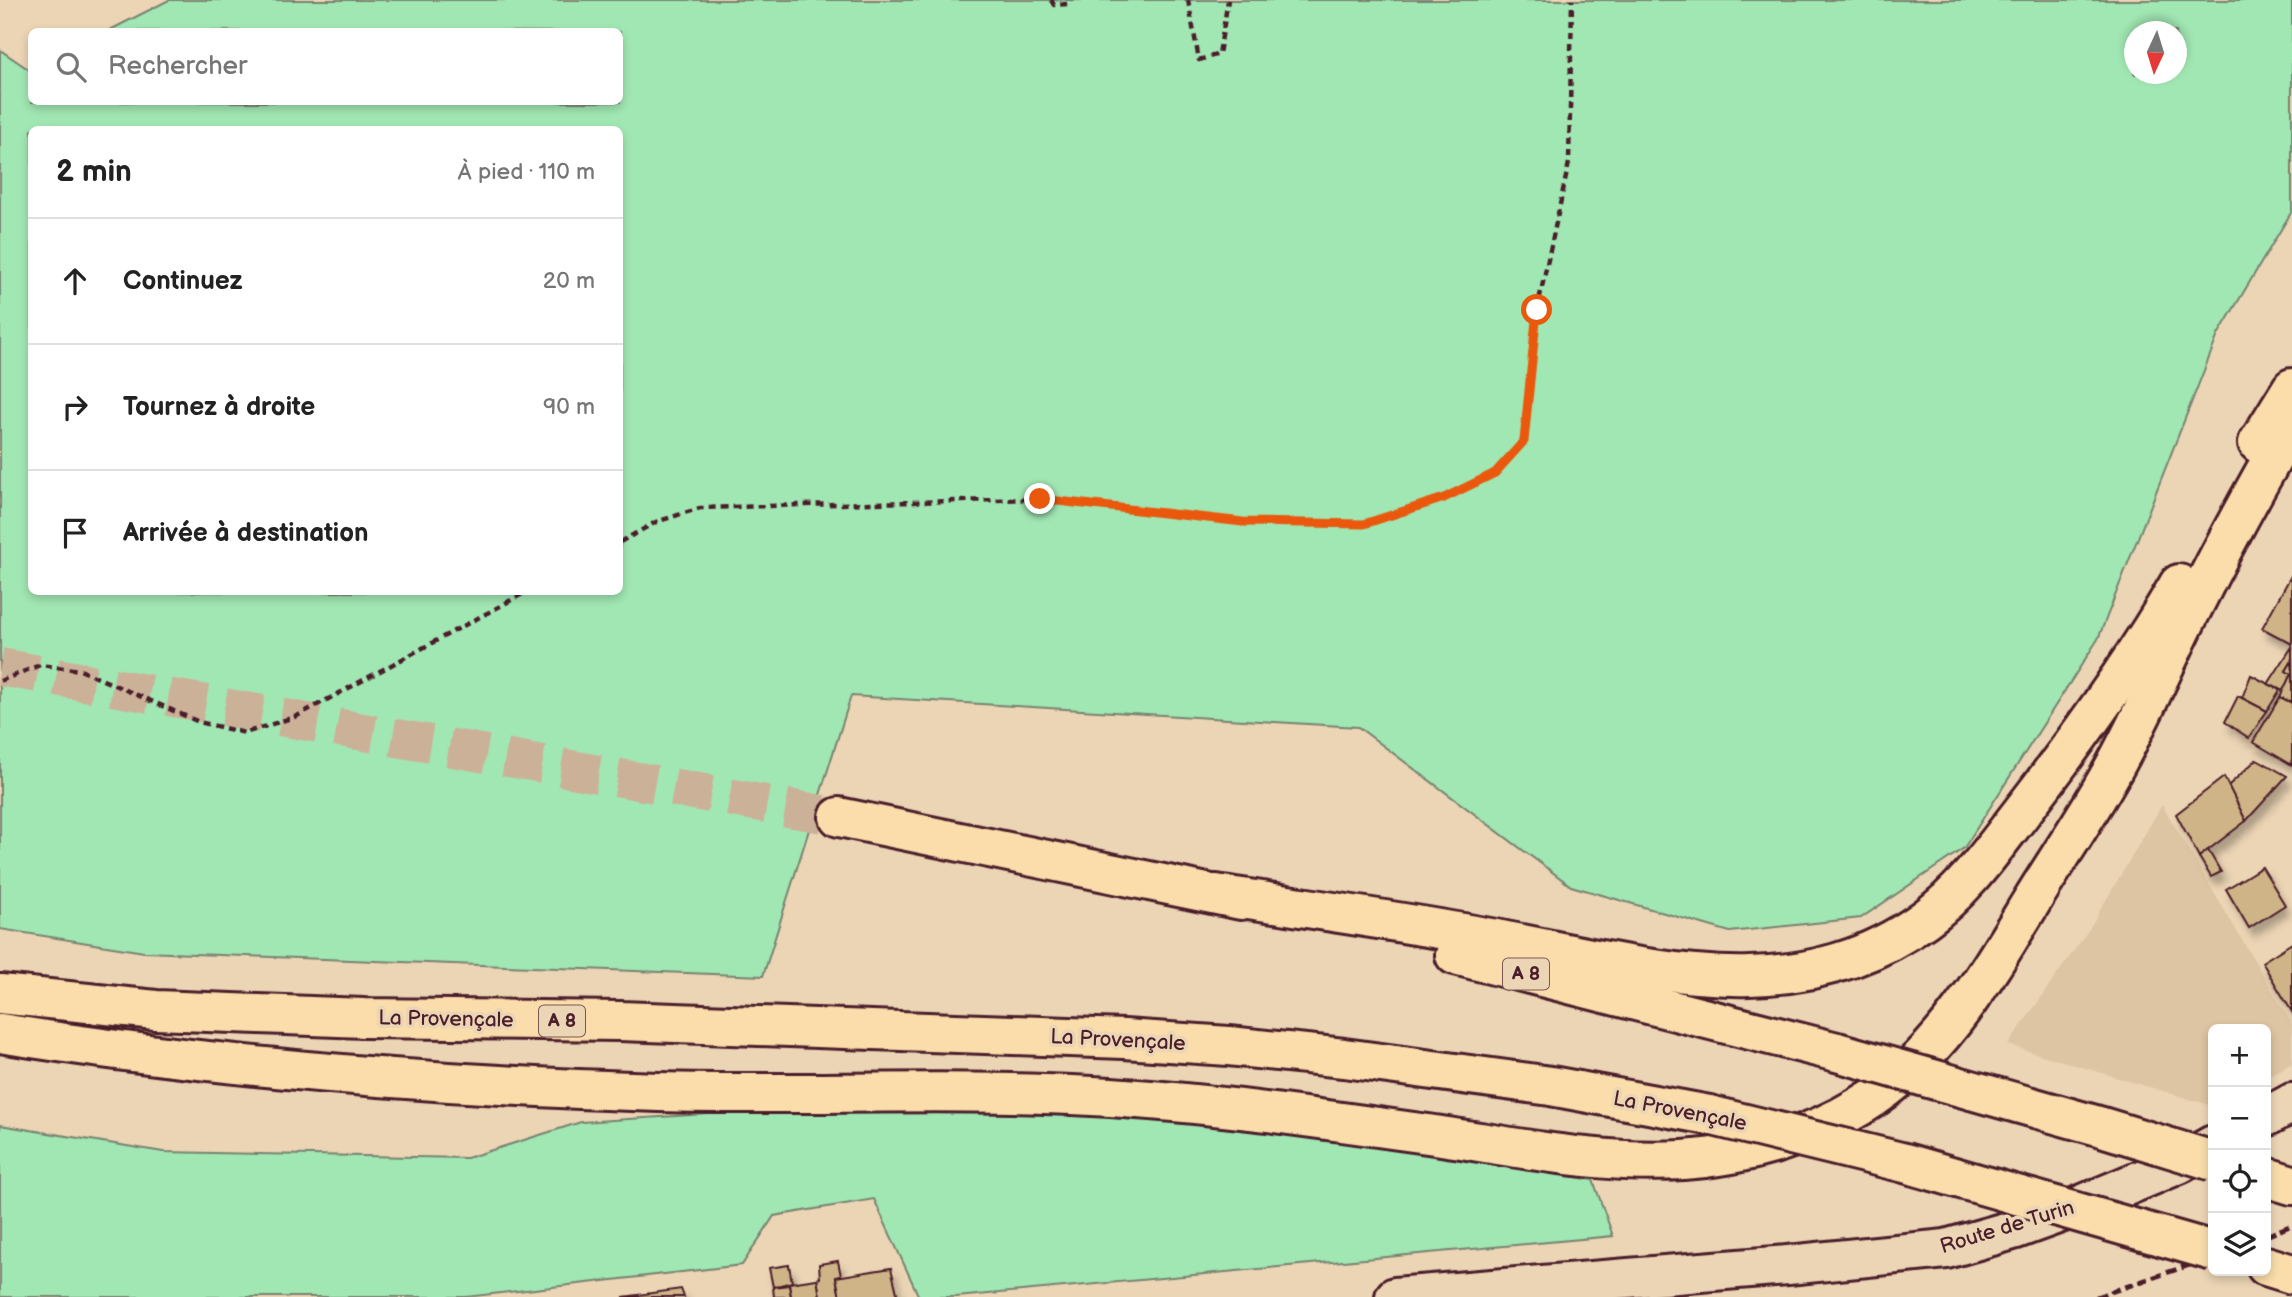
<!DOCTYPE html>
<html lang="fr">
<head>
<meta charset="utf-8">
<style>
  body { margin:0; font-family:"Balsamiq Sans",sans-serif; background:#f2f2f2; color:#222 }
  .controls { position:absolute; right:21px; bottom:21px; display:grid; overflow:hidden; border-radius:10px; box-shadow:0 4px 10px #0003 }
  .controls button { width:63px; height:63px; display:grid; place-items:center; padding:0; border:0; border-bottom:2px solid #e0e0e0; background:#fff; color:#222; font:35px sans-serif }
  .compass { position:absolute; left:2124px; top:21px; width:63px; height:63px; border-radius:50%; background:#fff; box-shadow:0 4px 10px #0003; rotate:184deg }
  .stop { position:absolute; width:21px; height:21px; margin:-16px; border:5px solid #ea580c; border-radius:50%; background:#fff }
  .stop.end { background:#ea580c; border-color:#fff; box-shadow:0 2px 7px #0008 }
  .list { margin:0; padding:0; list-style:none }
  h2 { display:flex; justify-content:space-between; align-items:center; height:91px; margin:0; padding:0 28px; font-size:30px }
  h2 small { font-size:23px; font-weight:400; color:#767676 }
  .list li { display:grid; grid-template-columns:46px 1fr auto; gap:21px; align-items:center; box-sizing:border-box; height:126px; padding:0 28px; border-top:2px solid #e0e0e0 }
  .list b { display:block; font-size:26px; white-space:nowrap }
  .list em { font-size:23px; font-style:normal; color:#767676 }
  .icon { flex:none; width:38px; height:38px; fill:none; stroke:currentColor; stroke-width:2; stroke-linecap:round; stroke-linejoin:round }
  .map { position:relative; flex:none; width:2292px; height:1297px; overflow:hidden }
  .search { position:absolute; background:#fff; box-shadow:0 4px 10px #0003; left:28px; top:28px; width:595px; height:77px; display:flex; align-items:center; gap:18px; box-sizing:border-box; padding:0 24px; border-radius:10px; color:#767676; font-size:26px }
  .panel { position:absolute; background:#fff; box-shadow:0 4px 10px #0003; left:28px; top:126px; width:595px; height:469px; border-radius:10px }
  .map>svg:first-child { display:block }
</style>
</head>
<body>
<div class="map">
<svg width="2292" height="1297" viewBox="0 0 2292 1297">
  <defs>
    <filter id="shadow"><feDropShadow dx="4.5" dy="8" stdDeviation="3.5" flood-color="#0004"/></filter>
  </defs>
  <rect width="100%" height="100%" fill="#ecd5b5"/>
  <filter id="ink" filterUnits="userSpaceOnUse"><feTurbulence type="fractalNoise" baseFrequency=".0143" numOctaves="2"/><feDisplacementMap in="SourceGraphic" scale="14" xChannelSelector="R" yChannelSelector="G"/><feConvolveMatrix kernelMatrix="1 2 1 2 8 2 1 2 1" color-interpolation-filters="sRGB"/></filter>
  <g filter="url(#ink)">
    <path fill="#ddc4a2" d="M2162,805L2292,1024V1063L2266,1078V1029H2213V1106L2008,1045L2089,929Z"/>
    <g fill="#a1e7b3" stroke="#76836f" stroke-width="2" fill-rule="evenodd">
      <path d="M169,0H2292V211L2218,335L2098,639L1964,848L1861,918L1730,932L1571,886L1358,727L851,696L763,976L144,952L0,929V50L31,71L32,102H620V32L108,31ZM2134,32H2176V74H2134ZM32,130H620V592H32Z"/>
      <path d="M821,1107L1099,1109L1370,1142L1593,1180L1613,1236L956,1297H919L874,1199L774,1216L742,1265L466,1297H0V1125L163,1152L467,1158L581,1122Z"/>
    </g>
    <g fill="#ceb486" stroke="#4a1f2b" stroke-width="2" filter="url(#shadow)">
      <path d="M2292,574V644L2262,628Z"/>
      <path d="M2292,647V661L2286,671L2291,674L2283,691L2268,684Z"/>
      <path d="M2292,661V703L2280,697L2291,674L2286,671Z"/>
      <path d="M2251,675L2280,690L2267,711L2242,698Z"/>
      <path d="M2238,696L2267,711L2249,738L2225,722Z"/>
      <path d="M2280,697L2292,703V765L2253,742Z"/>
      <path d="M2257,759L2287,776L2246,821L2228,786Z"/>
      <path d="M2224,777L2246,821L2199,857L2176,814Z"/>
      <path d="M2208,850L2221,872L2211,877L2199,857Z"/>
      <path d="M2262,867L2285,905L2249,928L2226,889Z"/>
      <path d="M2292,943V1012L2262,962Z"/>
      <path d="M838,1261L841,1276L836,1277L840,1297H820L817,1279L820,1278L819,1264Z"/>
      <path d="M789,1265L792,1282L773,1287L769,1268Z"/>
      <path d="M891,1268L898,1297H840L836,1277Z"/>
      <path d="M817,1279L820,1297H791L789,1283Z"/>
      <path d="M789,1285L791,1297H774L773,1287Z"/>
      <path d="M681,1289L684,1297H623Z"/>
    </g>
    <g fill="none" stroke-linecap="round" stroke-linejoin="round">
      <path stroke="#ccb199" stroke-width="38" stroke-dasharray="38 19" stroke-linecap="butt" d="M0,667L839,817"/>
      <g stroke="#4a1f2b" stroke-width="44">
        <g id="secondary">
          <path d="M2266,1117L2292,1103"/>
          <path d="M1395,1297L1788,1265L1946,1249L2016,1229L2074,1208L2179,1164L2213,1145"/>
        </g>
      </g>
      <g stroke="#4a1f2b" stroke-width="44">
        <g id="highway">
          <path d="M2258,443L2292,388"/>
          <path d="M839,817L1241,900"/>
          <path d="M1216,894C1311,909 1407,922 1501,940C1645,967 1794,1015 1925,919C1963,892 1990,853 2018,817C2076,742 2132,665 2179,584"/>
          <path d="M1455,955L1837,1052"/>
          <path d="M0,994L156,1010L364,1018L620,1021L1124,1039L1229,1046L1344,1058L1551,1086L1709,1115"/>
          <path d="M0,1033C218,1068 439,1085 659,1092C804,1096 948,1088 1092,1096C1204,1102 1316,1118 1428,1134C1512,1146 1597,1165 1683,1160C1745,1156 1808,1138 1862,1105C1940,1058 1987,974 2033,899C2059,857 2087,816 2111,773C2140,722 2163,667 2189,615C2221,551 2255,487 2292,425"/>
          <path d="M2266,1177L2292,1185"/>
          <path d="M2266,1266L2292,1274"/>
        </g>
      </g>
      <g stroke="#4a1f2b" stroke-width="4.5" stroke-dasharray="7 5" stroke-linecap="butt">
        <path d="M1051,0L1054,5L1068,4L1070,0"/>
        <path d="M1188,0L1199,60L1219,54L1228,0"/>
        <path d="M620,542L656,522L700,508L872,503L1039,499L1243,522L1365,524L1444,498L1495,473L1524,441L1537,310L1569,163L1572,0"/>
        <path d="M0,681L40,665L80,670L199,722L245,733L297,716L526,592"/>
      </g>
      <use href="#secondary" stroke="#ecd5b5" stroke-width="38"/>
      <use href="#highway" stroke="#faddab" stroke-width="38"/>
      <g stroke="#4a1f2b" stroke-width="5" stroke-dasharray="10 5" stroke-linecap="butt">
        <path d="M2266,1236L2292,1225"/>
        <path d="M2096,1297L2213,1257"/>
      </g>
      <g stroke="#4a1f2b" stroke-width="44" stroke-linecap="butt">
        <g id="highway-bridge">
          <path d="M1837,1052L2102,1127L2213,1161"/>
          <path d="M1709,1115L1905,1163L2213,1251"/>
        </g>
      </g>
      <use href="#highway-bridge" stroke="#faddab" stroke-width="38"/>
    </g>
  </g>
  <g fill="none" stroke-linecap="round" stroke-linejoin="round" filter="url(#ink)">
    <path stroke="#ea580c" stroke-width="9" d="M1040,499L1243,522L1364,524L1444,498L1495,473L1524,441L1537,310"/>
  </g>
  <g text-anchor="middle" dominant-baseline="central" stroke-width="7" stroke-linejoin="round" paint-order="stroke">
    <g fill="#ecd5b5" stroke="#7b5654" stroke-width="2">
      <rect x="1503" y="958.5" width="46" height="31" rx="5"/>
      <rect x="539" y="1005.5" width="46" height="31" rx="5"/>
    </g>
    <g font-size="19" font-weight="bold" fill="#4a1f2b">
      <text x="1526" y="974">A 8</text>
      <text x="562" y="1021">A 8</text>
    </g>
    <g font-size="21" fill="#4a1f2b" stroke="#ecd5b5">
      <text transform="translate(446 1019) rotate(1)">La Provençale</text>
      <text transform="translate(1118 1040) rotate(3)">La Provençale</text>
      <text transform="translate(1680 1111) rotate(11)">La Provençale</text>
      <text transform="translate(2007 1227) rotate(-17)">Route de Turin</text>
    </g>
  </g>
</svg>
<div class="controls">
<button>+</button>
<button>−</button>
<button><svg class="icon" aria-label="locate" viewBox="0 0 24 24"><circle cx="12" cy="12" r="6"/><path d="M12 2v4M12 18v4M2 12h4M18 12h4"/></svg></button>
<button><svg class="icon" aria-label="layers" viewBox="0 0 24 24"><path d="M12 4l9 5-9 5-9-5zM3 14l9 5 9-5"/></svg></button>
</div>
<svg class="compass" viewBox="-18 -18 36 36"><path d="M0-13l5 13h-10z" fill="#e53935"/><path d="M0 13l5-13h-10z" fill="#767676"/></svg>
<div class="stop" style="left:1537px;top:310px"></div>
<div class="stop end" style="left:1040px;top:499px"></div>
<div class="search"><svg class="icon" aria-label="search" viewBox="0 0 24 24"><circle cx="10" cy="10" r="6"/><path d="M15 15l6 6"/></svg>Rechercher</div>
<section class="panel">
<h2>2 min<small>À pied · 110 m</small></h2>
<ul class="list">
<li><svg class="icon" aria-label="ahead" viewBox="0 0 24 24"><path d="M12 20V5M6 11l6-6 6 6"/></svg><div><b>Continuez</b></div><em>20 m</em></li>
<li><svg class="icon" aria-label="right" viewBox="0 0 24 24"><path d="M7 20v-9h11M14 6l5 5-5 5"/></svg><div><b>Tournez à droite</b></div><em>90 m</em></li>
<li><svg class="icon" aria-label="arrive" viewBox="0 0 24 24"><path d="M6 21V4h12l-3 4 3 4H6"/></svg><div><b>Arrivée à destination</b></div></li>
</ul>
</section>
</div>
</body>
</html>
